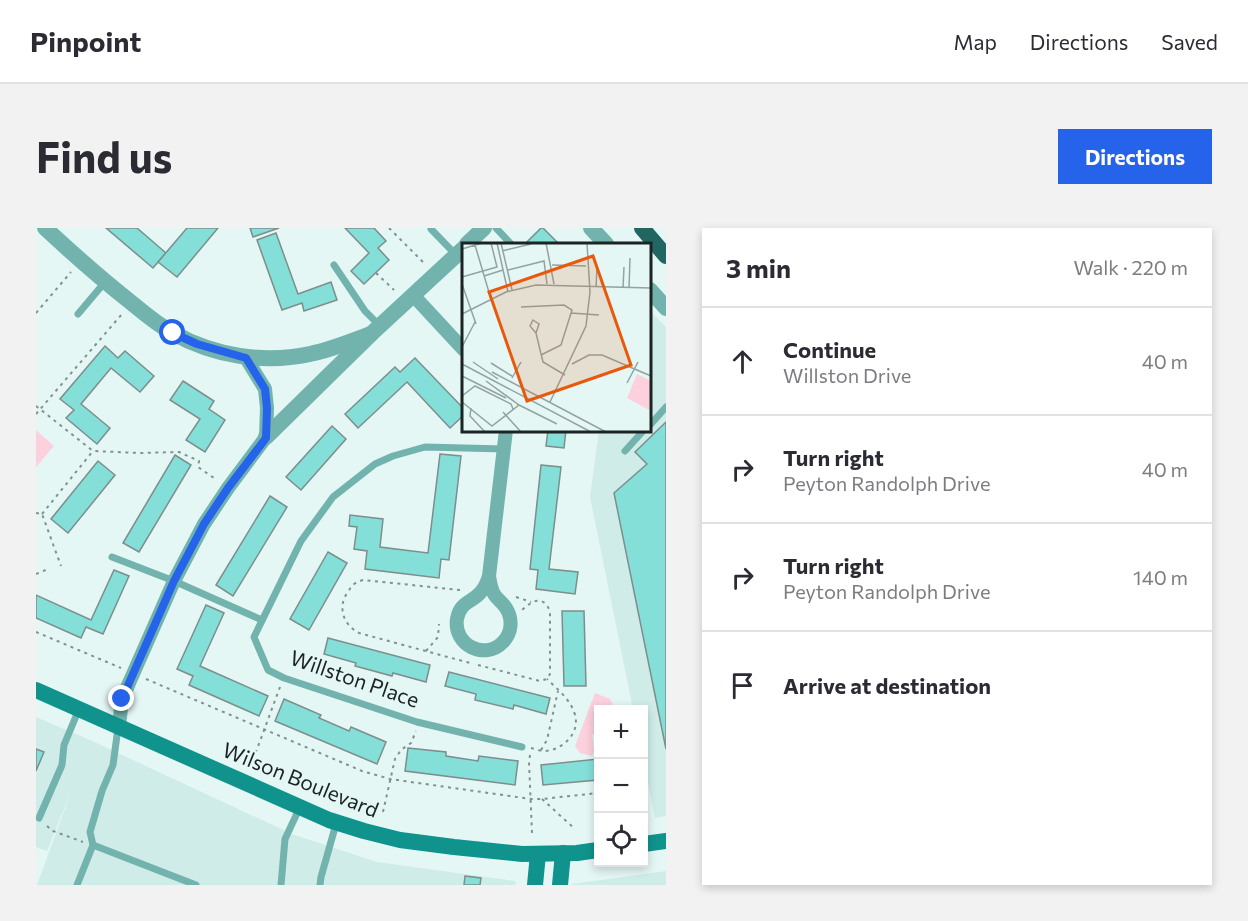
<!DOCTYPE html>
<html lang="en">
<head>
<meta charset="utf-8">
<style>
  body { margin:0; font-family:Commissioner,sans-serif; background:#f2f2f3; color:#2b2b33 }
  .controls { position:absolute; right:18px; bottom:18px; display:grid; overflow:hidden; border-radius:0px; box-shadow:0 3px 9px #0003 }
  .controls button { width:54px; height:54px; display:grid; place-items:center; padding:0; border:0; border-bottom:2px solid #e1e1e2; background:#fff; color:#2b2b33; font:30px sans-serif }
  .stop { position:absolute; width:18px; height:18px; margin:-14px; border:4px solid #2563eb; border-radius:50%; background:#fff }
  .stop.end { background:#2563eb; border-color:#fff; box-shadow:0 2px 6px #0008 }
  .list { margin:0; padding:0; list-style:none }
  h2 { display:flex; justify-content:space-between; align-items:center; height:78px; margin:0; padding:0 24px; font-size:26px }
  h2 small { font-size:20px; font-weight:400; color:#7c7c81 }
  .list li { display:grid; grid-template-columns:39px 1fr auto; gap:18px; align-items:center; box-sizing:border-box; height:108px; padding:0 24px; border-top:2px solid #e1e1e2 }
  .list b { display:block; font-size:22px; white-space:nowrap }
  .list p { margin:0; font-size:20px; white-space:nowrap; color:#7c7c81 }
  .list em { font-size:20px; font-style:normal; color:#7c7c81 }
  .icon { flex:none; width:33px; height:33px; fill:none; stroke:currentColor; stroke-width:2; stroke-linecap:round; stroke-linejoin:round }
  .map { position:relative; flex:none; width:630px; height:657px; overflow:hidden; border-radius:0px }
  header { display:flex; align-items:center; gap:36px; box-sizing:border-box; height:84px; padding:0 30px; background:#fff; border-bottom:2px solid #e1e1e2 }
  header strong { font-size:28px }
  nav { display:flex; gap:33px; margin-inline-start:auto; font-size:21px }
  .intro { display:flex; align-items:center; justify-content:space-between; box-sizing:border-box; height:144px; padding:0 36px }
  h1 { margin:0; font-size:42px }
  .button { padding:15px 27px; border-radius:0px; background:#2563eb; color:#fff; font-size:21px; font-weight:700 }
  main { display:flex; gap:36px; padding:0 36px }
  aside { flex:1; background:#fff; border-radius:0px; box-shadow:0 3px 9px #0003 }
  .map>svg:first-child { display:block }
</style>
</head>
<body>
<header>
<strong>Pinpoint</strong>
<nav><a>Map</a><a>Directions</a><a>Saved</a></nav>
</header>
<div class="intro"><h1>Find us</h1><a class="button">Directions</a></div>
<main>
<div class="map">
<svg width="630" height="657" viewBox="0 0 630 657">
  <rect width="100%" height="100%" fill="#e4f7f5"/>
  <g fill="#d0ece9">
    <path d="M614,83L630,99V588L619,590L608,534V482L597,481L554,269L563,203L614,202Z"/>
    <path d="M0,489L54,512L256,606L341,634L479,653L480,657H1L36,561L11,623L0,619Z"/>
    <path d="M630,643V657H536V656Z"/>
  </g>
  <g fill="#fcd0dc">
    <path d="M0,202L18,218L0,239Z"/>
    <path d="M559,465L574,471L578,479L577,481L562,482V504L556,507L558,523L556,528L544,525L539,518Z"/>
  </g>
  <g fill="#83dfd8" stroke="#7d8e8c" stroke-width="1.5">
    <path d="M70,0H101L130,25L117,40Z"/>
    <path d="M151,0H182L141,49L122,34Z"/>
    <path d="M214,0H243L217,9Z"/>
    <path d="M309,0H338L350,13L342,20L353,32L328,56L315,43L333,25Z"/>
    <path d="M505,0H507L523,16H494L491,14Z"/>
    <path d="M240,5L262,66L295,54L301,72L268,83L266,75L246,82L221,12Z"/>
    <path d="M69,118L82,130L89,123L118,148L104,164L75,140L45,176L74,200L61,216L30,190L38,182L24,171Z"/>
    <path d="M379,130L428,181V187L414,200L371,154L322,200L309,186L359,139L364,144Z"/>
    <path d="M147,153L178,173L173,181L189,192L169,224L150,212L164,191L134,172Z"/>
    <path d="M630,194V521L578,265L611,236L599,224Z"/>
    <path d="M296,198L310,211L265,262L250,249Z"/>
    <path d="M512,202H530L528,220L510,218Z"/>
    <path d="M404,226L425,228L413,332L405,331L403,350L329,341L331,323L318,321L321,299L313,298L314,287L347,291L344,319L392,325Z"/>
    <path d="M139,227L155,237L103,324L87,315Z"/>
    <path d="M62,233L79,247L32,305L15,291Z"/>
    <path d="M505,237L525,239L513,341L542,344L539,366L500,361L502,342L494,341Z"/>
    <path d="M234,268L251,279L197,368L180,357Z"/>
    <path d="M292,324L311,335L273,402L254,391Z"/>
    <path d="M78,342L93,348L67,406L50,399L45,410L0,390V367L55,392Z"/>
    <path d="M170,377L188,385L164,438L232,468L223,488L153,457L157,448L141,441Z"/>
    <path d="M526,383H548L550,458H528Z"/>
    <path d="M292,410L394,437L390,454L357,445L356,448L319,438L320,435L288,426Z"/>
    <path d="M413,444L514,470L510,486L478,477L477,481L439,472L440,466L409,458Z"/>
    <path d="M248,471L285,487L283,490L313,503L315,499L350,514L341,536L239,493Z"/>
    <path d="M372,520L410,524V528L442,533L443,528L482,533L479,557L369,543Z"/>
    <path d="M0,521L8,524L0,543Z"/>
    <path d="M562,531V552L507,557L505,537Z"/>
    <path d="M429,648L445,650L444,657H428Z"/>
  </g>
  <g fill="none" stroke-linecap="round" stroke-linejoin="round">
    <g stroke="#83908f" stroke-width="2" stroke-dasharray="3 4.5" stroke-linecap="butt">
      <path d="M353,0L388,35"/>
      <path d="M340,45L358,62"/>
      <path d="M0,85L35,44"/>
      <path d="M0,178L57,223L104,225L143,224L163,233L162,239L178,250"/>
      <path d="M0,186L86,86"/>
      <path d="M0,285L6,286L25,338"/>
      <path d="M6,286L57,223"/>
      <path d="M0,346L12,341"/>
      <path d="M424,362L327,352C324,353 321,354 318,356C315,358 314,361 312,364C301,378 307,397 323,405L434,435"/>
      <path d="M480,369L495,374"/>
      <path d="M0,404L85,440"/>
      <path d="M390,423L402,409L403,396"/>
      <path d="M442,437L504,453L511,451L514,446V383C507,367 497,372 486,382"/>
      <path d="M110,451L326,543L354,551L495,571H506L562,565"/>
      <path d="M495,520C499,521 505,523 509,523C528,522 546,503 538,484C533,470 521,461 511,451"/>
      <path d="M505,522L511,512L522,463"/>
      <path d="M494,527L493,534L496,605"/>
      <path d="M217,532L244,459"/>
      <path d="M506,571L539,601"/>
      <path d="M347,584L359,531L365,522L375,515L380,503"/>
      <path d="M11,598L17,603L47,614"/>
    </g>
    <g stroke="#72b3ae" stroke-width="7">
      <path d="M460,0L475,16"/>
      <path d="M395,1L420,27"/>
      <path d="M298,37L329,83L344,98"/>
      <path d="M42,86L69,54"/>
      <path d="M614,197L630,179"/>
      <path d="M468,221L389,219L357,228L339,236L297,269L265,313L218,409L232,442L248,450L381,494L486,519"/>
      <path d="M589,223L608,202"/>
      <path d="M76,329L138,353L226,392"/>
      <path d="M3,590L26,537L28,517L43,481"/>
      <path d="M57,617L160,657"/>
      <path d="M41,657L57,617L54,604L66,563L77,537L82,500"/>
      <path d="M245,657L249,611L264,579"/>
      <path d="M284,657L285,649L300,596"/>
    </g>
    <g stroke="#72b3ae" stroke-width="14">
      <path d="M377,67L428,122"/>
      <path d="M453,348C454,354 455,361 458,366C461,371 467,375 470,380C477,391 476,405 467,414C449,433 417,417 421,391C424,374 435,375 444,365C449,360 451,355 453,348L470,202"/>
      <path d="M83,498L86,471L138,353L168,296L192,260L230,209L231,180L229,161L210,130"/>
    </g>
    <g stroke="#72b3ae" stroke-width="16">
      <path d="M9,0C36,25 63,49 92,72C107,84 120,96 137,105C178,128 228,136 274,126C295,122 316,113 335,106"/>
      <path d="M555,0L570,16"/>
      <path d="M431,16L448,0"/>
      <path d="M614,62L630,80"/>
      <path d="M230,209L335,106L428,20"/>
    </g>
    <g stroke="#0f938c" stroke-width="16">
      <path d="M0,462L293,592L328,603L364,612L418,619L486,626L541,625L562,622"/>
      <path d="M608,616L630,613"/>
      <path d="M499,657L502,626"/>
      <path d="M524,657L527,625"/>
    </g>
    <path stroke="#226662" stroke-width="16" d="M606,0L630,28"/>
  </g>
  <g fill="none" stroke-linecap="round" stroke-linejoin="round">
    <path stroke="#2563eb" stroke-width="8" d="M86,471L138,353L168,296L192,260L230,210L231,180L229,161L210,130L161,116L137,105"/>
  </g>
  <g text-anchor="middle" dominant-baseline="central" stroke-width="4.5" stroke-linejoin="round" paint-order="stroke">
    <g font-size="21" fill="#1c2323" stroke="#e4f7f5">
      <text transform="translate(319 450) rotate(19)">Willston Place</text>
      <text transform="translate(265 551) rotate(22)">Wilson Boulevard</text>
    </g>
  </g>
  <g transform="translate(426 15)">
    <rect width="189" height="189" fill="#e4f7f5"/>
    <path d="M175,131L189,138L187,167L165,155Z" fill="#fcd0dc"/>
    <path fill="none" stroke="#94a2a1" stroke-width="1.5" d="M35,0L46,49M39,0L50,47M84,0L92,41M13,2L29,56M0,6L20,0M40,8L69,1M90,22L124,23M46,27L82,18L85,41M22,33L41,27M0,34L35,24L29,0M0,41L14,81M134,44L135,25M161,45L162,24M167,45L168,15M59,64L102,62L110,67L99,102L79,112M109,70L137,72M0,71L44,49L74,42L189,45M74,90L77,81L71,77L68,83L74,90L81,119L103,132M0,104L13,79M11,119L36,136M29,120L50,133M0,121L129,189M110,121L127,112H140L189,133M30,129L144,189M0,133L44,155M50,135L59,119M24,138L57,162M165,140L176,119M0,153L13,143L49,161L51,166M0,159L30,183L57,162M88,159L124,83L128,49L125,0M55,161L95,181M9,165L8,173L23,189M41,169L59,189"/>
    <path fill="#e8590c" fill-opacity="0.15" stroke="#e8590c" stroke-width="3" d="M131,13L169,122L65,158L27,49Z"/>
    <rect width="189" height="189" fill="none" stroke="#1c2323" stroke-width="3"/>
  </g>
</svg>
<div class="controls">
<button>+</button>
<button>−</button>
<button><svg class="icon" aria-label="locate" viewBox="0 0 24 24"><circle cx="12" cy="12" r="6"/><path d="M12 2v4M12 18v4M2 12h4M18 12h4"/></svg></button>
</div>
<div class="stop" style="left:137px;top:105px"></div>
<div class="stop end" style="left:86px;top:471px"></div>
</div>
<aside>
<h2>3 min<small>Walk · 220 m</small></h2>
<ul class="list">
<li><svg class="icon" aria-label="ahead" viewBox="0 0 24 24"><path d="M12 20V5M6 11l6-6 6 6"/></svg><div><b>Continue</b><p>Willston Drive</p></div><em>40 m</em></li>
<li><svg class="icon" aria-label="right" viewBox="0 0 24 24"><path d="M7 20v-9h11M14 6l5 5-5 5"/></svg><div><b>Turn right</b><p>Peyton Randolph Drive</p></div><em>40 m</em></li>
<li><svg class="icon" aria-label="right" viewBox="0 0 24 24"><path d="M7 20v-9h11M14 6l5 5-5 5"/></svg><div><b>Turn right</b><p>Peyton Randolph Drive</p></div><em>140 m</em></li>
<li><svg class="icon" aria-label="arrive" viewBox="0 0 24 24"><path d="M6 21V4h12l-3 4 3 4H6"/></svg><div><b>Arrive at destination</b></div></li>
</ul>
</aside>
</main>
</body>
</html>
